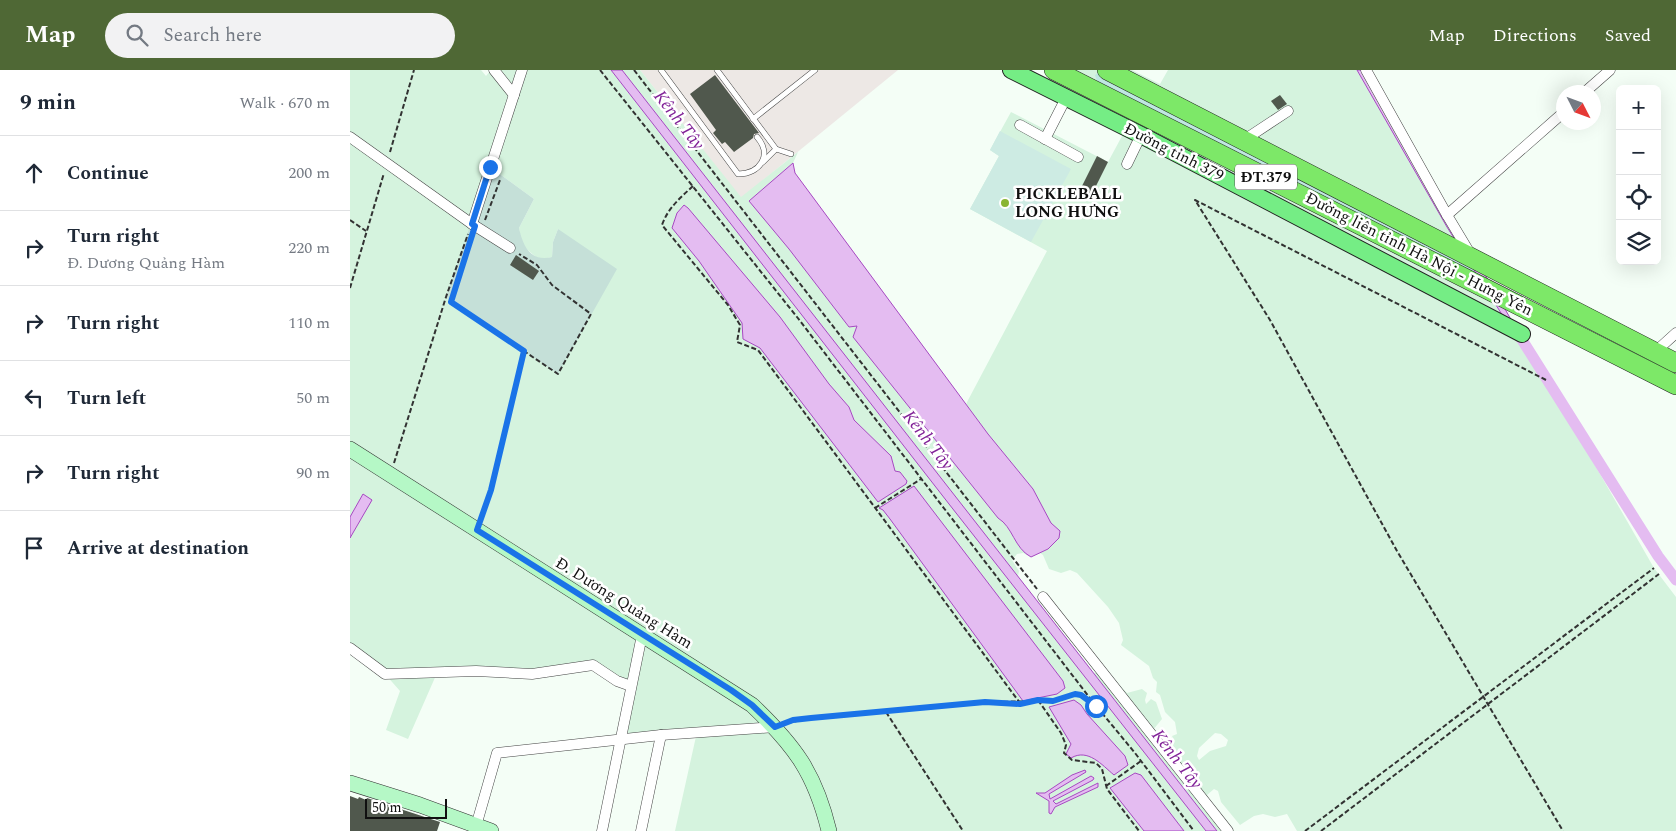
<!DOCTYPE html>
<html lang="en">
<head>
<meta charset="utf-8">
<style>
  body { margin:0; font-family:Spectral,serif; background:#f2f2f3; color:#1f2937 }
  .controls { position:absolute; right:15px; top:15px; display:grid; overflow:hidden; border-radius:8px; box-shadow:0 5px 20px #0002 }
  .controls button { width:45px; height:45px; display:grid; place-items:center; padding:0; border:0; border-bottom:1px solid #e0e1e3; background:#fff; color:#1f2937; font:25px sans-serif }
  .compass { position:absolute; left:1206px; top:15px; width:45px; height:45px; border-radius:50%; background:#fff; box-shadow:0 5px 20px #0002; rotate:132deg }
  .scale { position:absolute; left:15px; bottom:12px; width:82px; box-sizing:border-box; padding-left:5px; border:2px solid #101010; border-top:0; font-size:14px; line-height:18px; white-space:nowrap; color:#101010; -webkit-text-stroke:4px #fff; paint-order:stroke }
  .stop { position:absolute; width:15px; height:15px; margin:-11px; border:4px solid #1a73e8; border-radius:50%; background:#fff }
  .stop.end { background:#1a73e8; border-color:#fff; box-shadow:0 1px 5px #0008 }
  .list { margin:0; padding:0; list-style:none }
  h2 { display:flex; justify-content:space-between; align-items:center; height:65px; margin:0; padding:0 20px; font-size:21px }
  h2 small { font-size:16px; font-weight:400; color:#747a83 }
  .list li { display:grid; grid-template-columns:32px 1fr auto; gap:15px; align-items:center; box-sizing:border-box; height:75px; padding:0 20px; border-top:1px solid #e0e1e3 }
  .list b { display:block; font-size:19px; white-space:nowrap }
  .list p { margin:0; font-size:16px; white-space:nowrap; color:#747a83 }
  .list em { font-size:16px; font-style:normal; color:#747a83 }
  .icon { flex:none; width:28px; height:28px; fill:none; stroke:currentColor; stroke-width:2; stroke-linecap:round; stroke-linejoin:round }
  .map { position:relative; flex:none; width:1326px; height:761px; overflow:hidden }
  header { display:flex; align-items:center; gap:30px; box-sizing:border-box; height:70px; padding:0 25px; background:#4f6835; color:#fff }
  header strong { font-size:24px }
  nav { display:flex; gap:28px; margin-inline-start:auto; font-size:18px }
  .search { width:350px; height:45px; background:#f2f2f3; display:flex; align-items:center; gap:12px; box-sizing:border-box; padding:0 18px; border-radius:28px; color:#747a83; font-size:19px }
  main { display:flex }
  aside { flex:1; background:#fff }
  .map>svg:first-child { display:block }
</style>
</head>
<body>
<header>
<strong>Map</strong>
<div class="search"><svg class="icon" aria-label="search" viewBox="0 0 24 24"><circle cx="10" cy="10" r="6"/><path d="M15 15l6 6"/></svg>Search here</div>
<nav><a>Map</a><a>Directions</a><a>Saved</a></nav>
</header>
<main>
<aside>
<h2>9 min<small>Walk · 670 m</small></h2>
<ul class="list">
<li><svg class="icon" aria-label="ahead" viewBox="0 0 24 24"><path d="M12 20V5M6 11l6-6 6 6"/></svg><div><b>Continue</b></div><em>200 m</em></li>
<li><svg class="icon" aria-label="right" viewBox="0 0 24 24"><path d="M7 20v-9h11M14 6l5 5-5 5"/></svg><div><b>Turn right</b><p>Đ. Dương Quảng Hàm</p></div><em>220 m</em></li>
<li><svg class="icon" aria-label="right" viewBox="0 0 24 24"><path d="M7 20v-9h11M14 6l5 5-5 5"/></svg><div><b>Turn right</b></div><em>110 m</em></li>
<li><svg class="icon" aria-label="left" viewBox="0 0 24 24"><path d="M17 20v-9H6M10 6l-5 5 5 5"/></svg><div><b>Turn left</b></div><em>50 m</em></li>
<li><svg class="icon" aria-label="right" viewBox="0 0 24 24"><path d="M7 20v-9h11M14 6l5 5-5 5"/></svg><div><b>Turn right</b></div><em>90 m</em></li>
<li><svg class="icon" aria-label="arrive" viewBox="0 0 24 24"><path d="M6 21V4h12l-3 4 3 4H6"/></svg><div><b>Arrive at destination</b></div></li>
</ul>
</aside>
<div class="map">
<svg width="1326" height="761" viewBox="0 0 1326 761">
  <rect width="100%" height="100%" fill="#f4fef6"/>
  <path fill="#ede8e5" d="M290,0H548L391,128Z"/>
  <path fill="#d5f3de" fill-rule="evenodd" d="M0,0H131L136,6L141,0H290L391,127L448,82L443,93L445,103L616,334L697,181L620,139L649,86L640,80L661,42L758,92L785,42L704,0H782L810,14L818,0H1018L1304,498L1326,527V761H947L937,744L925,747L913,744L904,746L890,755L871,732L868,721L864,719L857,725L864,739L884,761H325L347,662L271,669L281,616L243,595L205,601L87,603L58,669L36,660L50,621L35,604L0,578ZM140,97L184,129L169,158L172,175L186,187L193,189L202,187L203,172L208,159L241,244L208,303ZM673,483L681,487L690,483L693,485L699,499L711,503L720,500L727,503L758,537L769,553L773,570L771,575L799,596L803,608L807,612L806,622L810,625L815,642L825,652L827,664L822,666L824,670L822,673L816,676L803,660L812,649L806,632L801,629L796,634L795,630L797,623L792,619L777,623L757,602L744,603L668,506L669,501L662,490L667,484ZM865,663L871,664L878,670L876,676L860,681L849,690L847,686L849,678Z"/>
  <path fill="#bfe7e1" d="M748,3L1133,201L1137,209L747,11L745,5Z"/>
  <path fill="#c5e0d8" d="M140,97L184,129L169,158C173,176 180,192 202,187L203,172L208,159L267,199L208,304L101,232L96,227Z"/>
  <path fill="#cdebe3" d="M650,61L721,99L681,172L620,139L649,86L640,80Z"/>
  <g fill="#e4bcf1" stroke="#a749c2">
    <path d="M261,0H272L867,761H856L599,434Z"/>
    <path d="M1007,0H1016L1177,277L1173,278L1097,157Z"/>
    <path d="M443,93L445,103L638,364L683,419L701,453L710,461L709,468L698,479L681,487C664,478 663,457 648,448L503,267L507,256L499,257L439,179L399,131Z"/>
    <path d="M334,135L338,138L430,247L479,314L499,337L504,350L541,386L545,401L550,402L557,411L556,414L528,432L410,278L393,269L392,253L349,191L322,158L327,143Z"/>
    <path d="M564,416L713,611L715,618L707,624L673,631L540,449L533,440L529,438Z"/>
    <path d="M13,424L22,430L0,468V447Z"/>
    <path d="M724,630L731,635L737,644L775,686L778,695L764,705C752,695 738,678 721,688L716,684L721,674L699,637Z"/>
    <path d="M735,700L736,702L699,724L700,729L741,706L744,708L743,710L703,731L706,734L748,713V717L705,737L701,744L699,743V731L686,723H695L722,705Z"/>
    <path d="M785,703L791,705L834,761H794L760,718Z"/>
  </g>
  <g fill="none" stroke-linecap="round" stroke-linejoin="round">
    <path stroke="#e4bcf1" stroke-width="11" d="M1169,265L1308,486L1326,510"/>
  </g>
  <g fill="#50584d">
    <path d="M365,5L409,63L404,64L403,68L384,82L375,72L372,74L363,63L366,60L340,24Z"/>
    <path d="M930,25L937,34L928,40L921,31Z"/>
    <path d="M747,86L758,92L741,126L730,120Z"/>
    <path d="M166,185L189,201L183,210L160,195Z"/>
    <path d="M0,726L8,729L9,727L16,730L17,728L90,752L87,761H0Z"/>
  </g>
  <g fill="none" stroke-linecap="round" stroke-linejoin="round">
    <g stroke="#434343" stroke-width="6">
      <g id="lane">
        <path d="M311,0L388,104C410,104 423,85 407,67"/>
        <path d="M367,0L426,79L413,92"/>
        <path d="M403,49L465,0"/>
        <path d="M426,79L441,84"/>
      </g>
    </g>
    <g stroke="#434343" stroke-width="11">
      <g id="street">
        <path d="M144,0L164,25"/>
        <path d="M1016,0L1097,145"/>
        <path d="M1235,22L1260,0"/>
        <path d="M670,55L728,87"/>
        <path d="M0,67L122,154L160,178"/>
        <path d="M695,69L716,28"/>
        <path d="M894,70L938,41"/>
        <path d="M777,94L791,65"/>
        <path d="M122,154L172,0"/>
        <path d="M1121,185L1097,145L1214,42"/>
        <path d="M1305,282L1326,263"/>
        <path d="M693,527L878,761"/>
        <path d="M0,578L35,604L126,601L182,604L243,595L267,611L281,616"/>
        <path d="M126,756L147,683L311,665L425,657"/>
        <path d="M252,761L292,565"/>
        <path d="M291,761L311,665"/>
      </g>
    </g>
    <g stroke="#323232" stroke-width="16">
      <g id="secondary">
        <path d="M0,379L402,635C445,676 465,703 479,761"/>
        <path d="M0,713L70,735L141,761"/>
      </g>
    </g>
    <g stroke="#212121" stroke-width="18">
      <path id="primary" d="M661,0L791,65L1172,264"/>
    </g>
    <g stroke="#212121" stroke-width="20">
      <g id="highway">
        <path d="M704,0L1326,315"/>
        <path d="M757,0L1326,293"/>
      </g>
    </g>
    <g stroke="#323232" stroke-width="2" stroke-dasharray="5 2.5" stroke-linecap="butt">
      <path d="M250,0L447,247L746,636"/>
      <path d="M284,0L687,519"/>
      <path d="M40,82L64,0"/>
      <path d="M343,116C330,128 318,138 312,155L378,235L390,255L387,272L408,280L670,633"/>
      <path d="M0,150L16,161"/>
      <path d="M135,150L150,110"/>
      <path d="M122,165L101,232L208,304L241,244L202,215L187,195L169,184"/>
      <path d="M0,218L34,103"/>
      <path d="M1196,310L845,130L920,250L1047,481L1213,761"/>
      <path d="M44,393L96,227L118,164"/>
      <path d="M525,438L571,409"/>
      <path d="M131,448L141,420L174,281"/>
      <path d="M688,630L711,663L716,675L714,683L722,690L746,693L752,699L757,719L789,761"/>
      <path d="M747,637L785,683L844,761"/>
      <path d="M536,642L613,761"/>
      <path d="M437,653L461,648L635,632L703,631L725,624L742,632"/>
      <path d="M756,716L791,691"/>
      <path d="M955,761L1304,498"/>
      <path d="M971,761L1309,504"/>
    </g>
    <use href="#lane" stroke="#fff" stroke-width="5"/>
    <use href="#street" stroke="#fff" stroke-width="10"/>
    <use href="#secondary" stroke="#b5f8c6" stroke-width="15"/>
    <use href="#primary" stroke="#75ed85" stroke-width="16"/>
    <use href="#highway" stroke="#7de868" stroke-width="19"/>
  </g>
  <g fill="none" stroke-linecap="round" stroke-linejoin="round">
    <path stroke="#1a73e8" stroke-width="6" d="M140,97L122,154L125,156L101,232L174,281L141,420L127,460L381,620L402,635L425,657L443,650L461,648L635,632L670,634L688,630L703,631L725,624L731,625L746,636"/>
  </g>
  <circle fill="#8ab533" stroke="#fff" stroke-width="2" cx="655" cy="133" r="5"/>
  <g text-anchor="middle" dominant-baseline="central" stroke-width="5" stroke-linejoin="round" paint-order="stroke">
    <rect fill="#fff" stroke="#585858" stroke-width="1" x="885" y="94.5" width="62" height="25" rx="4"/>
    <g font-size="15" font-weight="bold" fill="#101010">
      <text x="916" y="107">ĐT.379</text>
    </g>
    <g font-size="16" fill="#101010" stroke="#fff">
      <text transform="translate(824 82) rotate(27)">Đường tỉnh 379</text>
      <text transform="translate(1069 184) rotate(27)">Đường liên tỉnh Hà Nội - Hưng Yên</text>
      <text transform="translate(274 533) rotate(32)">Đ. Dương Quảng Hàm</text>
    </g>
    <g font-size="16" font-weight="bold" fill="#101010" stroke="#fff" text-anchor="start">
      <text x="665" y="124">PICKLEBALL<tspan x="665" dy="18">LONG HƯNG</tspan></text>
    </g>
    <g font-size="18" font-style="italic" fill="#822398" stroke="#fff">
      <text transform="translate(329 50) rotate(52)">Kênh Tây</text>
      <text transform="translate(578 370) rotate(52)">Kênh Tây</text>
      <text transform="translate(827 689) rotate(52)">Kênh Tây</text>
    </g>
  </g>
</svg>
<div class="controls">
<button>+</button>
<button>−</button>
<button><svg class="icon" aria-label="locate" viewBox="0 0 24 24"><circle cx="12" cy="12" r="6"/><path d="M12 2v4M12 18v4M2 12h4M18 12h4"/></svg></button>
<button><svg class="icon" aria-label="layers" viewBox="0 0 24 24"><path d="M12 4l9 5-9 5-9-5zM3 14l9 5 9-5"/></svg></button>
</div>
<svg class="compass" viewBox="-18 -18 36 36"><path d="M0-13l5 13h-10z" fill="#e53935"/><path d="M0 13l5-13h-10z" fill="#747a83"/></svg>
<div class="scale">50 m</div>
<div class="stop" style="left:746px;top:636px"></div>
<div class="stop end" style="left:140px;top:97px"></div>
</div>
</main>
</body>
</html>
